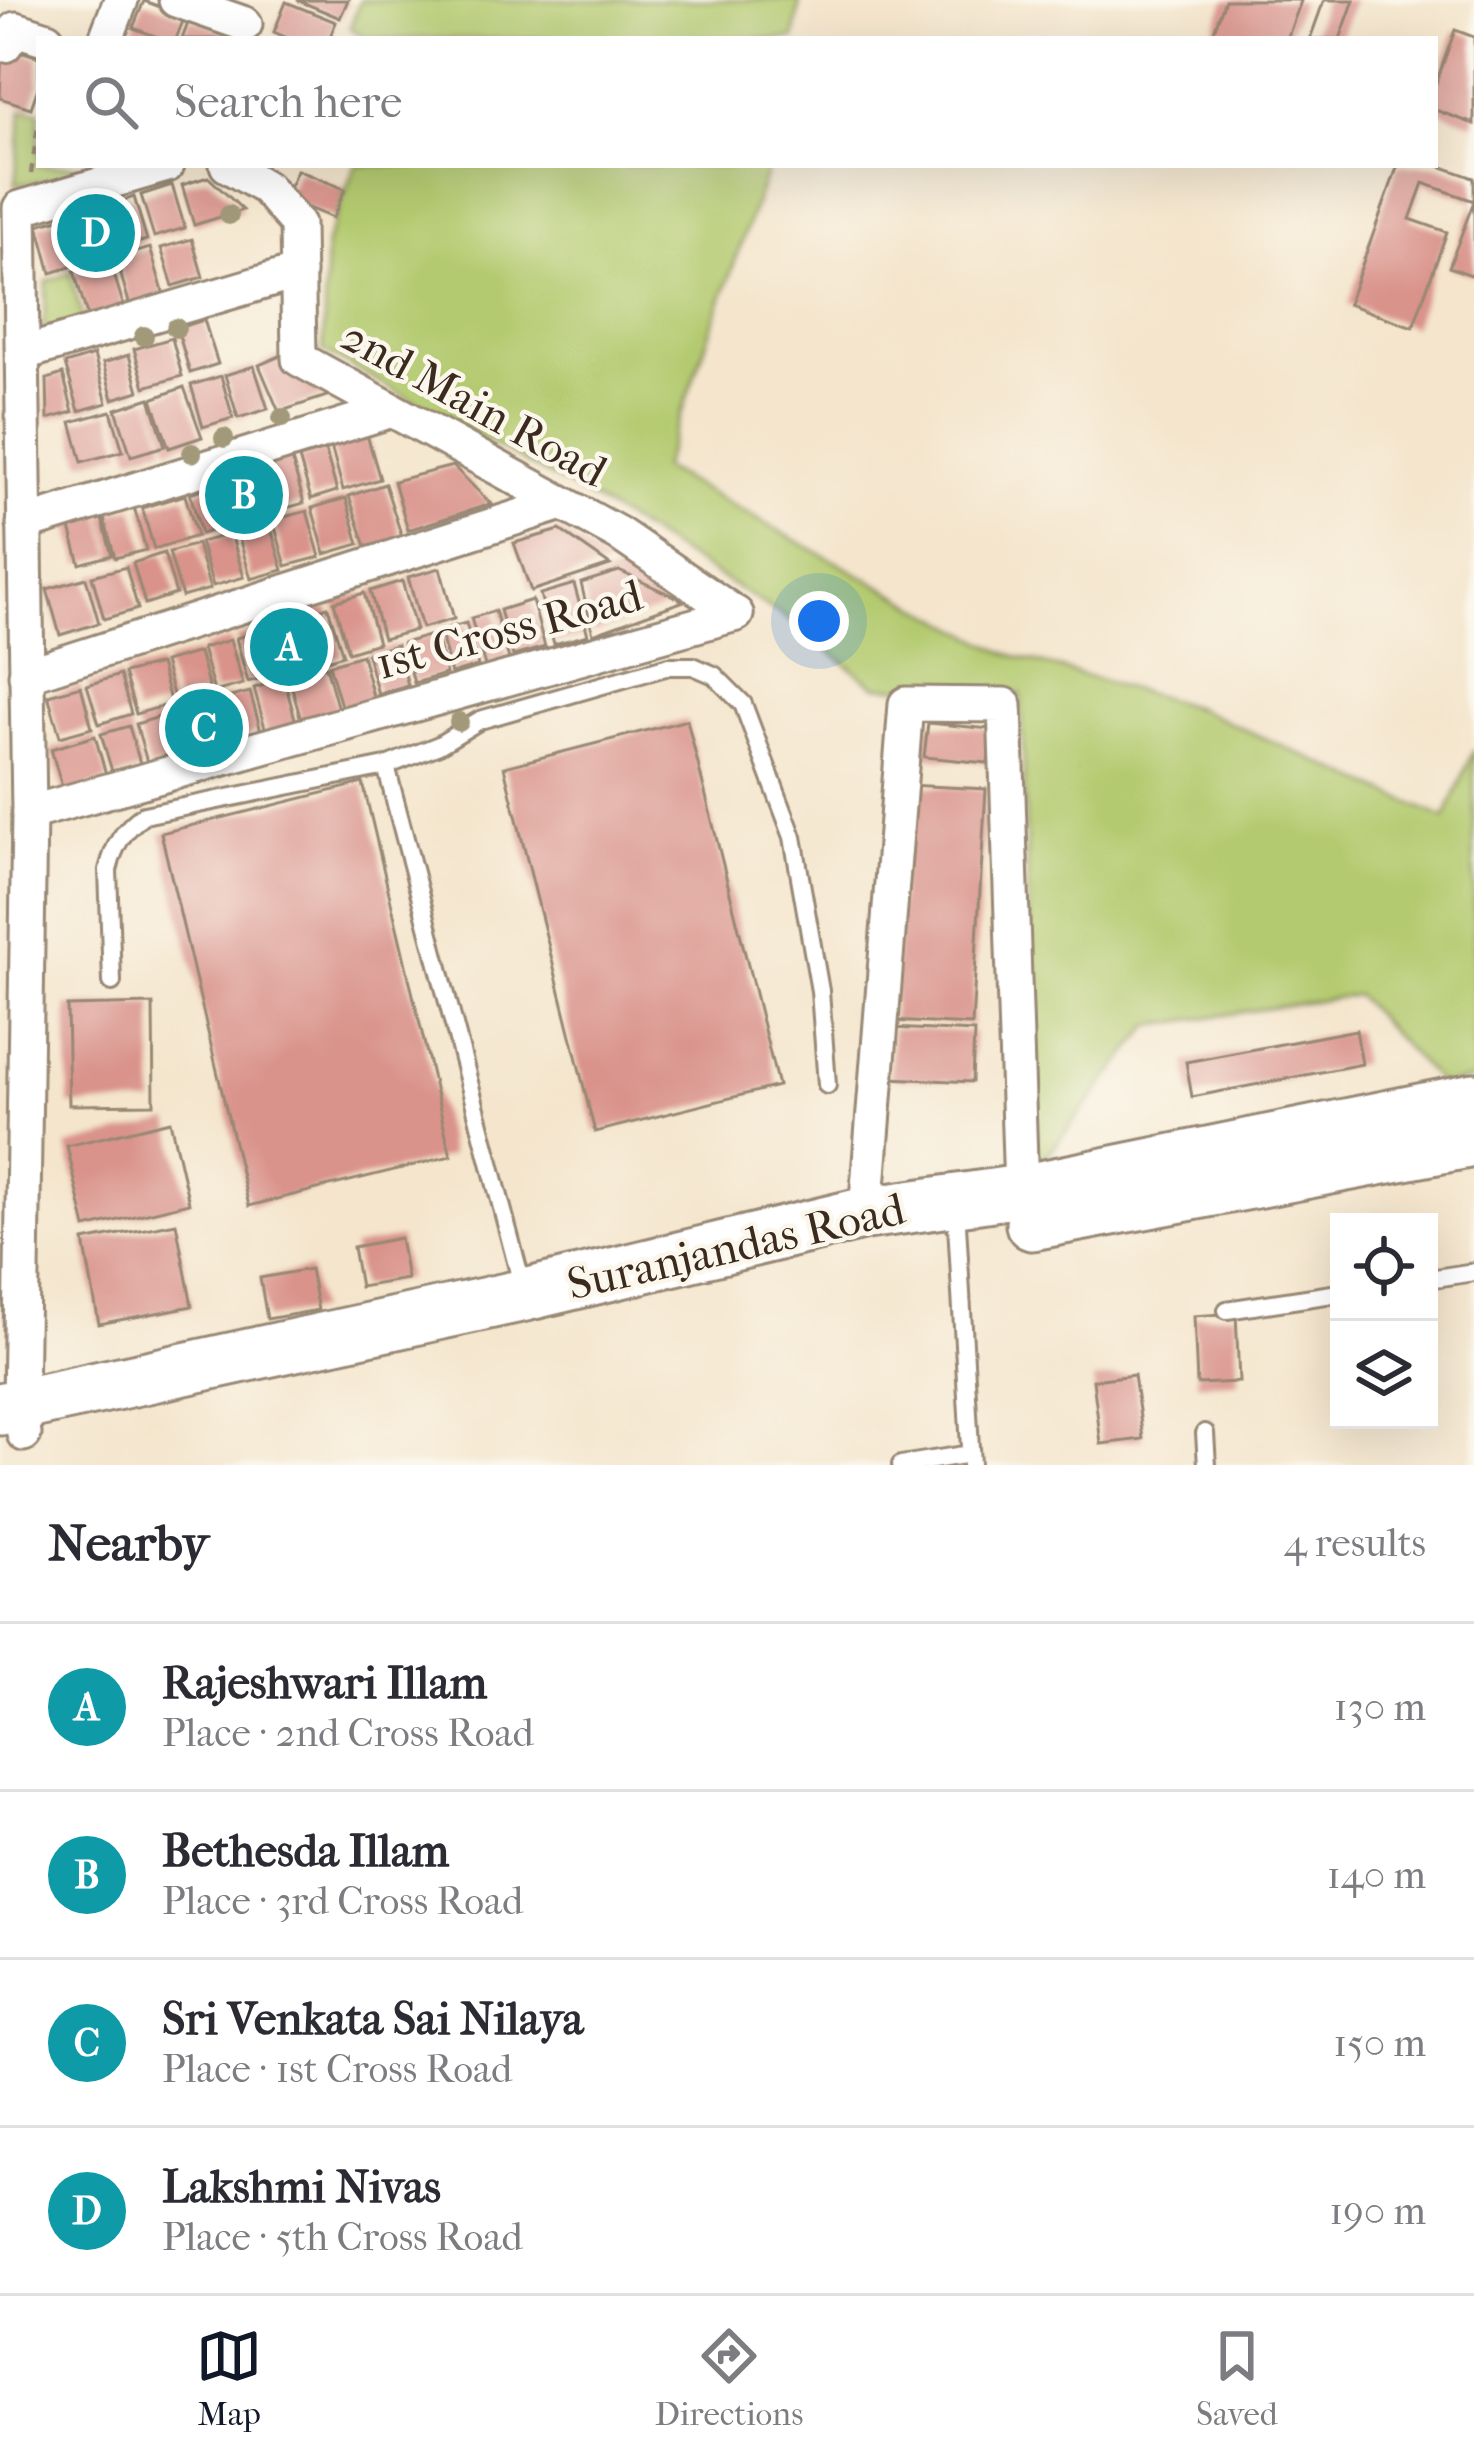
<!DOCTYPE html>
<html lang="en">
<head>
<meta charset="utf-8">
<style>
  body { margin:0; font-family:"IM FELL French Canon",serif; background:#f2f2f3; color:#2b2b33 }
  .controls { position:absolute; right:36px; bottom:36px; display:grid; overflow:hidden; border-radius:0px; box-shadow:0 12px 48px #0002 }
  .controls button { width:108px; height:108px; display:grid; place-items:center; padding:0; border:0; border-bottom:3px solid #e1e1e2; background:#fff; color:#2b2b33; font:60px sans-serif }
  .you { position:absolute; left:819px; top:621px; width:42px; height:42px; margin:-30px; border:9px solid #fff; border-radius:50%; background:#1a73e8; box-shadow:0 0 0 18px #1a73e833 }
  .badge { display:grid; place-items:center; width:78px; height:78px; border-radius:50%; background:#111827; color:#fff; font-size:39px; font-weight:700 }
  .pin { position:absolute; translate:-50% -50%; border:6px solid #fff; box-shadow:0 3px 12px #0006 }
  .list { margin:0; padding:0; list-style:none }
  h2 { display:flex; justify-content:space-between; align-items:center; height:156px; margin:0; padding:0 48px; font-size:51px }
  h2 small { font-size:39px; font-weight:400; color:#7c7c81 }
  .list li { display:grid; grid-template-columns:78px 1fr auto; gap:36px; align-items:center; box-sizing:border-box; height:168px; padding:0 48px; border-top:3px solid #e1e1e2 }
  .list b { display:block; font-size:45px; white-space:nowrap }
  .list p { margin:0; font-size:39px; white-space:nowrap; color:#7c7c81 }
  .list em { font-size:39px; font-style:normal; color:#7c7c81 }
  .icon { flex:none; width:66px; height:66px; fill:none; stroke:currentColor; stroke-width:2; stroke-linecap:round; stroke-linejoin:round }
  .map { position:relative; flex:none; width:1474px; height:1465px; overflow:hidden }
  .search { position:absolute; background:#fff; box-shadow:0 12px 48px #0002; left:36px; right:36px; top:36px; height:132px; display:flex; align-items:center; gap:30px; box-sizing:border-box; padding:0 42px; border-radius:0px; color:#7c7c81; font-size:45px }
  .sheet { height:828px; background:#fff }
  nav { display:flex; justify-content:space-around; align-items:center; box-sizing:border-box; height:168px; border-top:3px solid #e1e1e2; background:#fff; font-size:33px; color:#7c7c81 }
  nav a { display:grid; justify-items:center; gap:6px }
  nav .on { color:#111827 }
  .map>svg:first-child { display:block }
</style>
</head>
<body>
<div class="map">
<svg width="1474" height="1465" viewBox="0 0 1474 1465">
  <rect width="100%" height="100%" fill="#fbf7ec"/>
  <filter id="ink" filterUnits="userSpaceOnUse"><feTurbulence type="fractalNoise" baseFrequency=".00833" numOctaves="2"/><feDisplacementMap in="SourceGraphic" scale="24" xChannelSelector="R" yChannelSelector="G"/><feConvolveMatrix kernelMatrix="1 2 1 2 8 2 1 2 1" color-interpolation-filters="sRGB"/></filter>
  <filter id="wash" filterUnits="userSpaceOnUse"><feTurbulence type="fractalNoise" baseFrequency=".004" numOctaves="4" result="noise"/><feDisplacementMap in="SourceGraphic" scale="48" xChannelSelector="R" yChannelSelector="G"/><feGaussianBlur stdDeviation="2.7" result="paint"/><feColorMatrix in="noise" values="0 0 0 0 0 0 0 0 0 0 0 0 0 0 0 0 0 1.4 0 .05"/><feComposite in="paint" operator="in"/></filter>
  <g filter="url(#wash)">
    <rect width="100%" height="100%" fill="#f4e5cc"/>
    <g fill="#b4ca6f" stroke="#787a46" stroke-width="3">
      <path d="M360,0H800L794,39H368L350,28Z"/>
      <path d="M22,110L39,111V165L135,167L15,185Z"/>
      <path d="M356,165H769L662,468L1005,653L1196,708L1445,818L1474,749V1079L1441,1085L1356,995L1150,1026L1038,1167L1021,694L875,686L786,618L593,500L323,351L326,243Z"/>
      <path d="M70,273L83,320L43,334L47,281Z"/>
    </g>
    <g id="blocks">
      <g fill="#d9938b">
        <path d="M297,0H348L340,18Z"/>
        <path d="M1225,0H1298L1301,1L1287,39H1211Z"/>
        <path d="M1324,0H1354L1340,39H1310Z"/>
        <path d="M144,1L185,16L176,39H163L133,28Z"/>
        <path d="M286,2L336,22L329,39H290L274,32Z"/>
        <path d="M190,18L243,39H182Z"/>
        <path d="M1455,30L1474,37V124L1435,110V86Z"/>
        <path d="M2,45L39,57V85L31,108L0,98Z"/>
        <path d="M1398,165H1437L1474,178V276L1449,267L1474,201L1423,183L1410,219L1447,232L1413,327L1348,304Z"/>
        <path d="M297,170L345,189L333,218L285,199Z"/>
        <path d="M208,177L243,210L194,225L182,185Z"/>
        <path d="M172,185L185,228L154,237L141,195Z"/>
        <path d="M134,197L147,240L119,248L107,206Z"/>
        <path d="M104,206L117,250L87,259L74,215Z"/>
        <path d="M69,216L83,263L51,273L38,225Z"/>
        <path d="M192,239L203,277L173,286L161,248Z"/>
        <path d="M150,248L164,295L130,306L116,258Z"/>
        <path d="M110,261L124,307L88,318L74,271Z"/>
        <path d="M204,320L218,364L190,373L177,328Z"/>
        <path d="M172,338L182,376L145,387L134,349Z"/>
        <path d="M94,355L107,403L79,411L65,364Z"/>
        <path d="M129,355L139,391L113,399L103,363Z"/>
        <path d="M280,356L325,385L327,396L279,412L259,365Z"/>
        <path d="M254,366L268,409L238,418L225,375Z"/>
        <path d="M63,374L73,412L48,419L47,379Z"/>
        <path d="M221,376L233,418L203,427L191,385Z"/>
        <path d="M184,387L202,437L169,448L152,399Z"/>
        <path d="M150,398L165,446L131,456L116,409Z"/>
        <path d="M111,411L123,451L82,462L71,422Z"/>
        <path d="M365,428L380,479L343,490L329,439Z"/>
        <path d="M325,450L337,491L311,499L299,458Z"/>
        <path d="M290,453L304,503L273,512L259,461Z"/>
        <path d="M253,466L267,514L235,523L222,476Z"/>
        <path d="M453,466L491,504L408,530L394,481Z"/>
        <path d="M219,484L231,525L201,534L190,493Z"/>
        <path d="M385,484L403,540L368,552L349,496Z"/>
        <path d="M185,495L197,536L154,549L142,508Z"/>
        <path d="M346,498L359,544L325,554L312,508Z"/>
        <path d="M134,507L146,550L115,558L103,515Z"/>
        <path d="M307,511L320,557L286,566L273,520Z"/>
        <path d="M100,512L112,555L80,564L68,521Z"/>
        <path d="M269,522L283,570L251,579L237,531Z"/>
        <path d="M560,530L610,565L531,591L514,543Z"/>
        <path d="M231,534L244,577L213,586L200,542Z"/>
        <path d="M197,544L210,589L182,597L169,552Z"/>
        <path d="M164,553L176,594L145,604L133,563Z"/>
        <path d="M126,567L138,609L104,619L92,576Z"/>
        <path d="M440,568L454,619L422,628L408,577Z"/>
        <path d="M619,571L684,601L593,634L581,583Z"/>
        <path d="M86,578L99,623L60,635L47,589Z"/>
        <path d="M402,581L416,630L383,639L370,591Z"/>
        <path d="M574,584L588,635L554,644L540,594Z"/>
        <path d="M364,593L378,643L348,652L334,602Z"/>
        <path d="M532,600L545,647L513,656L500,610Z"/>
        <path d="M328,607L343,655L314,664L299,616Z"/>
        <path d="M495,611L509,659L485,666L471,618Z"/>
        <path d="M297,621L310,665L281,674L268,629Z"/>
        <path d="M466,623L478,666L451,674L440,630Z"/>
        <path d="M264,630L276,674L248,682L236,638Z"/>
        <path d="M435,634L446,674L414,683L403,643Z"/>
        <path d="M230,640L243,684L214,692L202,648Z"/>
        <path d="M397,645L408,685L378,694L367,654Z"/>
        <path d="M199,652L210,692L175,702L164,662Z"/>
        <path d="M362,655L374,700L342,709L329,665Z"/>
        <path d="M160,664L171,704L136,714L124,673Z"/>
        <path d="M326,666L339,713L302,724L289,677Z"/>
        <path d="M120,675L131,714L99,724L87,685Z"/>
        <path d="M284,679L297,726L267,735L254,688Z"/>
        <path d="M81,686L92,728L60,737L48,695Z"/>
        <path d="M250,692L261,731L231,740L219,700Z"/>
        <path d="M216,701L227,745L192,755L181,711Z"/>
        <path d="M169,714L182,760L149,769L136,724Z"/>
        <path d="M687,720L778,1086L595,1132L504,767Z"/>
        <path d="M928,723L991,729L988,763L924,757Z"/>
        <path d="M129,726L142,770L114,778L101,734Z"/>
        <path d="M95,736L108,781L64,794L51,749Z"/>
        <path d="M363,783L451,1156L249,1206L161,833Z"/>
        <path d="M907,785L986,789L972,1025L892,1021Z"/>
        <path d="M153,1004L154,1104L69,1105L67,1006Z"/>
        <path d="M892,1028L974,1032L972,1082L890,1078Z"/>
        <path d="M1356,1030L1362,1064L1192,1097L1186,1062Z"/>
        <path d="M170,1121L189,1203L86,1228L67,1146Z"/>
        <path d="M176,1223L192,1306L99,1324L84,1241Z"/>
        <path d="M400,1238L407,1279L360,1287L353,1247Z"/>
        <path d="M310,1269L318,1310L267,1319L260,1278Z"/>
        <path d="M1236,1313L1239,1382L1197,1384L1194,1316Z"/>
        <path d="M1134,1375L1143,1439L1101,1444L1093,1380Z"/>
      </g>
    </g>
  </g>
  <g filter="url(#ink)">
    <use href="#blocks" fill-opacity="0" stroke="#988875" stroke-width="3"/>
    <g fill="none" stroke-linecap="round" stroke-linejoin="round">
      <g stroke="#988875" stroke-width="22">
        <g id="service">
          <path d="M386,766L523,1288"/>
          <path d="M112,982L108,870C114,846 123,829 144,815L386,766L439,745L480,720L669,666H693L714,675L743,704L793,837L820,991L827,1085"/>
          <path d="M956,1207L971,1465"/>
          <path d="M1429,1279L1474,1272"/>
          <path d="M1227,1310L1339,1293"/>
          <path d="M1205,1433L1207,1465"/>
          <path d="M901,1465L970,1454"/>
        </g>
      </g>
      <g stroke="#988875" stroke-width="39">
        <g id="minor">
          <path d="M176,0L245,24"/>
          <path d="M106,39L121,0"/>
          <path d="M0,44L5,45L16,29L47,39"/>
          <path d="M227,165L266,188L297,224L299,359L619,534L736,614"/>
          <path d="M24,353L298,272"/>
          <path d="M24,524L389,411"/>
          <path d="M26,675L562,503"/>
          <path d="M29,813L736,614"/>
          <path d="M866,1213L906,704L1005,705L1021,1191"/>
          <path d="M24,1434L20,1404L29,813L20,208L167,165"/>
        </g>
      </g>
      <g stroke="#988875" stroke-width="57">
        <g id="primary">
          <path d="M1032,1224L1474,1141"/>
          <path d="M0,1409L525,1295L866,1213L1021,1191L1474,1099"/>
        </g>
      </g>
      <path stroke="#988875" stroke-width="4.5" stroke-dasharray="9 9" stroke-linecap="butt" d="M31,174L39,119"/>
      <use href="#service" stroke="#fff" stroke-width="16"/>
      <use href="#minor" stroke="#fff" stroke-width="33"/>
      <use href="#primary" stroke="#fff" stroke-width="51"/>
    </g>
    <g fill="#a2997a">
      <circle cx="229" cy="215" r="10"/>
      <circle cx="176" cy="328" r="10"/>
      <circle cx="144" cy="336" r="10"/>
      <circle cx="282" cy="418" r="10"/>
      <circle cx="224" cy="438" r="10"/>
      <circle cx="192" cy="453" r="10"/>
      <circle cx="459" cy="722" r="10"/>
      <circle cx="222" cy="729" r="10"/>
    </g>
  </g>
  <g text-anchor="middle" dominant-baseline="central" stroke-width="9" stroke-linejoin="round" paint-order="stroke">
    <g font-size="45" fill="#3b2a1e" stroke="#fbf7ec">
      <text transform="translate(474 404) rotate(29)">2nd Main Road</text>
      <text transform="translate(509 630) rotate(-15)">1st Cross Road</text>
      <text transform="translate(736 1247) rotate(-13)">Suranjandas Road</text>
    </g>
  </g>
</svg>
<div class="controls">
<button><svg class="icon" aria-label="locate" viewBox="0 0 24 24"><circle cx="12" cy="12" r="6"/><path d="M12 2v4M12 18v4M2 12h4M18 12h4"/></svg></button>
<button><svg class="icon" aria-label="layers" viewBox="0 0 24 24"><path d="M12 4l9 5-9 5-9-5zM3 14l9 5 9-5"/></svg></button>
</div>
<div class="you"></div>
<div class="pin badge" style="left:289px;top:647px;background:#0f9aa8">A</div>
<div class="pin badge" style="left:244px;top:495px;background:#0f9aa8">B</div>
<div class="pin badge" style="left:204px;top:728px;background:#0f9aa8">C</div>
<div class="pin badge" style="left:96px;top:233px;background:#0f9aa8">D</div>
<div class="search"><svg class="icon" aria-label="search" viewBox="0 0 24 24"><circle cx="10" cy="10" r="6"/><path d="M15 15l6 6"/></svg>Search here</div>
</div>
<section class="sheet">
<h2>Nearby<small>4 results</small></h2>
<ul class="list">
<li><span class="badge" style="background:#0f9aa8">A</span><div><b>Rajeshwari Illam</b><p>Place · 2nd Cross Road</p></div><em>130 m</em></li>
<li><span class="badge" style="background:#0f9aa8">B</span><div><b>Bethesda Illam</b><p>Place · 3rd Cross Road</p></div><em>140 m</em></li>
<li><span class="badge" style="background:#0f9aa8">C</span><div><b>Sri Venkata Sai Nilaya</b><p>Place · 1st Cross Road</p></div><em>150 m</em></li>
<li><span class="badge" style="background:#0f9aa8">D</span><div><b>Lakshmi Nivas</b><p>Place · 5th Cross Road</p></div><em>190 m</em></li>
</ul>
</section>
<nav>
<a class="on"><svg class="icon" aria-label="map" viewBox="0 0 24 24"><path d="M3 6l6-2 6 2 6-2v14l-6 2-6-2-6 2zM9 4v14M15 6v14"/></svg>Map</a>
<a><svg class="icon" aria-label="directions" viewBox="0 0 24 24"><path d="M12 3l9 9-9 9-9-9zM9 14v-3h6M13 9l2 2-2 2"/></svg>Directions</a>
<a><svg class="icon" aria-label="saved" viewBox="0 0 24 24"><path d="M7 4h10v16l-5-4-5 4z"/></svg>Saved</a>
</nav>
</body>
</html>
